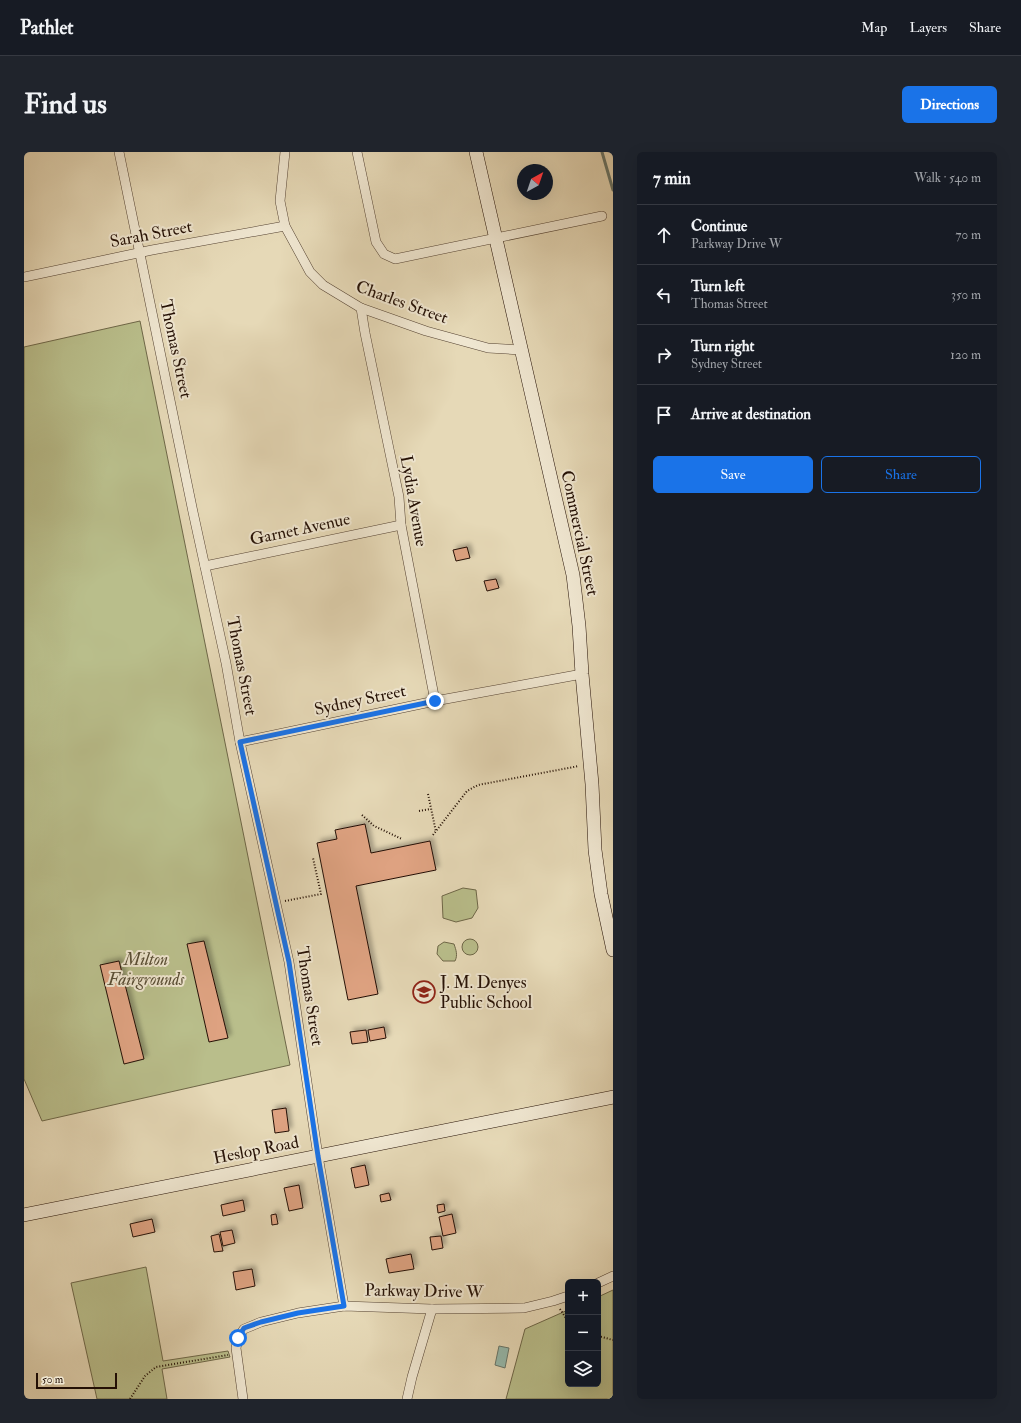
<!DOCTYPE html>
<html lang="en">
<head>
<meta charset="utf-8">
<style>
  body { margin:0; font-family:"IM FELL Double Pica",serif; background:#20242c; color:#f1f3f6 }
  .controls { position:absolute; right:12px; bottom:12px; display:grid; overflow:hidden; border-radius:6px; box-shadow:0 4px 16px #0002 }
  .controls button { width:36px; height:36px; display:grid; place-items:center; padding:0; border:0; border-bottom:1px solid #363941; background:#171b24; color:#f1f3f6; font:20px sans-serif }
  .compass { position:absolute; left:493px; top:12px; width:36px; height:36px; border-radius:50%; background:#171b24; box-shadow:0 4px 16px #0002; rotate:40deg }
  .scale { position:absolute; left:12px; bottom:10px; width:81px; box-sizing:border-box; padding-left:4px; border:2px solid #241005; border-top:0; font-size:11px; line-height:14px; white-space:nowrap; color:#241005; -webkit-text-stroke:3px #efe6d0; paint-order:stroke }
  .stop { position:absolute; width:12px; height:12px; margin:-9px; border:3px solid #1a73e8; border-radius:50%; background:#fff }
  .stop.end { background:#1a73e8; border-color:#fff; box-shadow:0 1px 4px #0008 }
  .list { margin:0; padding:0; list-style:none }
  h2 { display:flex; justify-content:space-between; align-items:center; height:52px; margin:0; padding:0 16px; font-size:17px }
  h2 small { font-size:13px; font-weight:400; color:#9ea1a6 }
  .list li { display:grid; grid-template-columns:26px 1fr auto; gap:12px; align-items:center; box-sizing:border-box; height:60px; padding:0 16px; border-top:1px solid #363941 }
  .list b { display:block; font-size:15px; white-space:nowrap }
  .list p { margin:0; font-size:13px; white-space:nowrap; color:#9ea1a6 }
  .list em { font-size:13px; font-style:normal; color:#9ea1a6 }
  .actions { display:flex; gap:8px; padding:12px 16px }
  .actions a { flex:1; padding:9px 0; border:1px solid #1a73e8; border-radius:6px; text-align:center; font-size:14px; color:#1a73e8 }
  .actions .main { background:#1a73e8; color:#fff }
  .icon { flex:none; width:22px; height:22px; fill:none; stroke:currentColor; stroke-width:2; stroke-linecap:round; stroke-linejoin:round }
  .map { position:relative; flex:none; width:589px; height:1247px; overflow:hidden; border-radius:6px }
  header { display:flex; align-items:center; gap:24px; box-sizing:border-box; height:56px; padding:0 20px; background:#171b24; border-bottom:1px solid #363941 }
  header strong { font-size:19px }
  nav { display:flex; gap:22px; margin-inline-start:auto; font-size:14px }
  .intro { display:flex; align-items:center; justify-content:space-between; box-sizing:border-box; height:96px; padding:0 24px }
  h1 { margin:0; font-size:28px }
  .button { padding:10px 18px; border-radius:6px; background:#1a73e8; color:#fff; font-size:14px; font-weight:700 }
  main { display:flex; gap:24px; padding:0 24px }
  aside { flex:1; background:#171b24; border-radius:6px; box-shadow:0 4px 16px #0002 }
  .map>svg:first-child { display:block }
</style>
</head>
<body>
<header>
<strong>Pathlet</strong>
<nav><a>Map</a><a>Layers</a><a>Share</a></nav>
</header>
<div class="intro"><h1>Find us</h1><a class="button">Directions</a></div>
<main>
<div class="map">
<svg width="589" height="1247" viewBox="0 0 589 1247">
  <defs>
    <filter id="shadow"><feDropShadow dx="3.5" dy="-3.5" stdDeviation="2" flood-color="#0004"/></filter>
  </defs>
  <rect width="100%" height="100%" fill="#e6d9b7"/>
  <filter id="stains"><feTurbulence type="fractalNoise" baseFrequency=".005" numOctaves="4"/><feColorMatrix values="0 0 0 0 .2 0 0 0 0 .09 0 0 0 0 .02 0 0 0 .5 -.17"/></filter>
  <radialGradient id="worn" r=".72"><stop offset=".6" stop-color="#630" stop-opacity="0"/><stop offset="1" stop-color="#630" stop-opacity=".3"/></radialGradient>
  <g fill="#b9be8b" stroke="#6e6748">
    <path d="M116,169L266,913L18,969L0,927V195Z"/>
    <path d="M439,736L452,738L454,756L448,766L432,770L419,766L418,744Z"/>
    <circle cx="446" cy="795" r="8"/>
    <path d="M420,790L430,792C432,798 434,803 431,809H419L413,802L414,794Z"/>
    <path d="M122,1115L139,1209L204,1199L206,1205L138,1217L143,1247H73L47,1131Z"/>
    <path d="M589,1138V1247H482L501,1177L544,1158V1232H574V1145Z"/>
  </g>
  <path fill="#96baad" stroke="#68766a" d="M475,1194L485,1196L481,1216L471,1213Z"/>
  <g fill="none" stroke-linecap="round" stroke-linejoin="round">
    <path stroke="#68766a" stroke-width="3" d="M578,0L589,38"/>
  </g>
  <g fill="#dea281" stroke="#241005" filter="url(#shadow)">
    <path d="M443,395L446,406L432,409L429,398Z"/>
    <path d="M472,427L475,436L463,439L460,429Z"/>
    <path d="M341,672L347,701L406,689L412,718L332,734L354,842L324,848L293,691L313,687L311,678Z"/>
    <path d="M180,789L204,886L185,890L163,792Z"/>
    <path d="M95,809L120,907L100,912L76,813Z"/>
    <path d="M360,875L362,886L346,889L344,878Z"/>
    <path d="M342,878L344,890L328,892L326,880Z"/>
    <path d="M262,956L265,979L251,981L248,958Z"/>
    <path d="M341,1013L345,1033L331,1036L327,1016Z"/>
    <path d="M275,1033L279,1056L265,1059L260,1036Z"/>
    <path d="M365,1041L367,1048L357,1050L356,1043Z"/>
    <path d="M219,1048L221,1059L199,1064L197,1053Z"/>
    <path d="M420,1052L421,1059L414,1061L413,1053Z"/>
    <path d="M252,1062L254,1072L248,1073L247,1063Z"/>
    <path d="M428,1062L432,1081L419,1084L415,1065Z"/>
    <path d="M128,1067L131,1080L109,1085L106,1072Z"/>
    <path d="M208,1078L211,1091L199,1094L196,1080Z"/>
    <path d="M195,1082L199,1099L190,1100L187,1084Z"/>
    <path d="M417,1084L419,1096L408,1098L406,1085Z"/>
    <path d="M387,1102L390,1117L365,1121L362,1107Z"/>
    <path d="M228,1117L231,1134L212,1138L209,1120Z"/>
  </g>
  <g fill="none" stroke-linecap="round" stroke-linejoin="round">
    <g stroke="#544232" stroke-width="10">
      <g id="street">
        <path d="M95,0L169,360L202,511L216,590L265,810L294,1004L320,1154"/>
        <path d="M261,0L256,49L261,74L286,120L299,133L337,156L402,179L464,196L497,198"/>
        <path d="M333,0L352,90L360,102L371,107L578,64"/>
        <path d="M0,125L128,98L261,74"/>
        <path d="M337,156L341,181L375,345L377,373L411,549"/>
        <path d="M181,414L377,373"/>
        <path d="M216,590L411,549L558,522"/>
        <path d="M574,1131L589,1124"/>
        <path d="M219,1247L212,1196L214,1186L220,1177L237,1170L274,1161L320,1154L408,1157L500,1156L529,1149L544,1144"/>
        <path d="M383,1247L388,1225L408,1157"/>
      </g>
    </g>
    <g stroke="#241005" stroke-width="14">
      <g id="secondary">
        <path d="M452,0L549,423L555,474L558,522L568,632L571,698L577,742L589,798"/>
        <path d="M0,1063L589,945"/>
      </g>
    </g>
    <g stroke="#241005" stroke-width="2" stroke-dasharray="1 2" stroke-linecap="butt">
      <path d="M404,642L412,680"/>
      <path d="M395,659L407,657"/>
      <path d="M338,663L350,674L378,687"/>
      <path d="M409,683L443,639L454,633L555,614"/>
      <path d="M261,749L297,742L289,706"/>
      <path d="M536,1157L544,1169"/>
      <path d="M574,1184L589,1188"/>
      <path d="M106,1247L121,1224L132,1215L204,1203"/>
    </g>
    <use href="#street" stroke="#efe6d0" stroke-width="9"/>
    <use href="#secondary" stroke="#efe6d0" stroke-width="13"/>
  </g>
  <g fill="none" stroke-linecap="round" stroke-linejoin="round">
    <path stroke="#1a73e8" stroke-width="5" d="M214,1186L220,1176L237,1170L274,1161L320,1154L294,1004L265,810L216,590L411,549"/>
  </g>
  <defs>
    <g id="school-ring" transform="scale(1.15)"><circle r="9.5" fill="#efe6d0" stroke="#8f2418" stroke-width="1.5"/><path d="M0-5L7-2L0 1L-7-2ZM-4 1L0 2.5L4 1V4Q0 6-4 4Z" fill="#8f2418"/></g>
  </defs>
  <g fill-rule="evenodd">
    <use href="#school-ring" x="400" y="840"/>
  </g>
  <g text-anchor="middle" dominant-baseline="central" stroke-width="4" stroke-linejoin="round" paint-order="stroke">
    <g font-size="17" fill="#241005" stroke="#efe6d0">
      <text transform="translate(127 82) rotate(-11)">Sarah Street</text>
      <text transform="translate(378 150) rotate(20)">Charles Street</text>
      <text transform="translate(152 197) rotate(78)">Thomas Street</text>
      <text transform="translate(390 349) rotate(80)">Lydia Avenue</text>
      <text transform="translate(276 377) rotate(-12)">Garnet Avenue</text>
      <text transform="translate(556 381) rotate(78)">Commercial Street</text>
      <text transform="translate(218 514) rotate(79)">Thomas Street</text>
      <text transform="translate(336 548) rotate(-12)">Sydney Street</text>
      <text transform="translate(286 844) rotate(81)">Thomas Street</text>
      <text transform="translate(232 998) rotate(-11)">Heslop Road</text>
      <text transform="translate(400 1139) rotate(1)">Parkway Drive W</text>
    </g>
    <g font-size="17" font-style="italic" fill="#584d34" stroke="#efe6d0">
      <text x="122" y="807">Milton<tspan x="122" dy="20">Fairgrounds</tspan></text>
    </g>
    <g font-size="17" fill="#241005" stroke="#efe6d0" text-anchor="start">
      <text x="416" y="830">J. M. Denyes<tspan x="416" dy="20">Public School</tspan></text>
    </g>
  </g>
  <rect width="100%" height="100%" filter="url(#stains)"/>
  <rect width="100%" height="100%" fill="url(#worn)"/>
</svg>
<div class="controls">
<button>+</button>
<button>−</button>
<button><svg class="icon" aria-label="layers" viewBox="0 0 24 24"><path d="M12 4l9 5-9 5-9-5zM3 14l9 5 9-5"/></svg></button>
</div>
<svg class="compass" viewBox="-18 -18 36 36"><path d="M0-13l5 13h-10z" fill="#e53935"/><path d="M0 13l5-13h-10z" fill="#9ea1a6"/></svg>
<div class="scale">50 m</div>
<div class="stop" style="left:214px;top:1186px"></div>
<div class="stop end" style="left:411px;top:549px"></div>
</div>
<aside>
<h2>7 min<small>Walk · 540 m</small></h2>
<ul class="list">
<li><svg class="icon" aria-label="ahead" viewBox="0 0 24 24"><path d="M12 20V5M6 11l6-6 6 6"/></svg><div><b>Continue</b><p>Parkway Drive W</p></div><em>70 m</em></li>
<li><svg class="icon" aria-label="left" viewBox="0 0 24 24"><path d="M17 20v-9H6M10 6l-5 5 5 5"/></svg><div><b>Turn left</b><p>Thomas Street</p></div><em>350 m</em></li>
<li><svg class="icon" aria-label="right" viewBox="0 0 24 24"><path d="M7 20v-9h11M14 6l5 5-5 5"/></svg><div><b>Turn right</b><p>Sydney Street</p></div><em>120 m</em></li>
<li><svg class="icon" aria-label="arrive" viewBox="0 0 24 24"><path d="M6 21V4h12l-3 4 3 4H6"/></svg><div><b>Arrive at destination</b></div></li>
</ul>
<div class="actions"><a class="main">Save</a><a>Share</a></div>
</aside>
</main>
</body>
</html>
